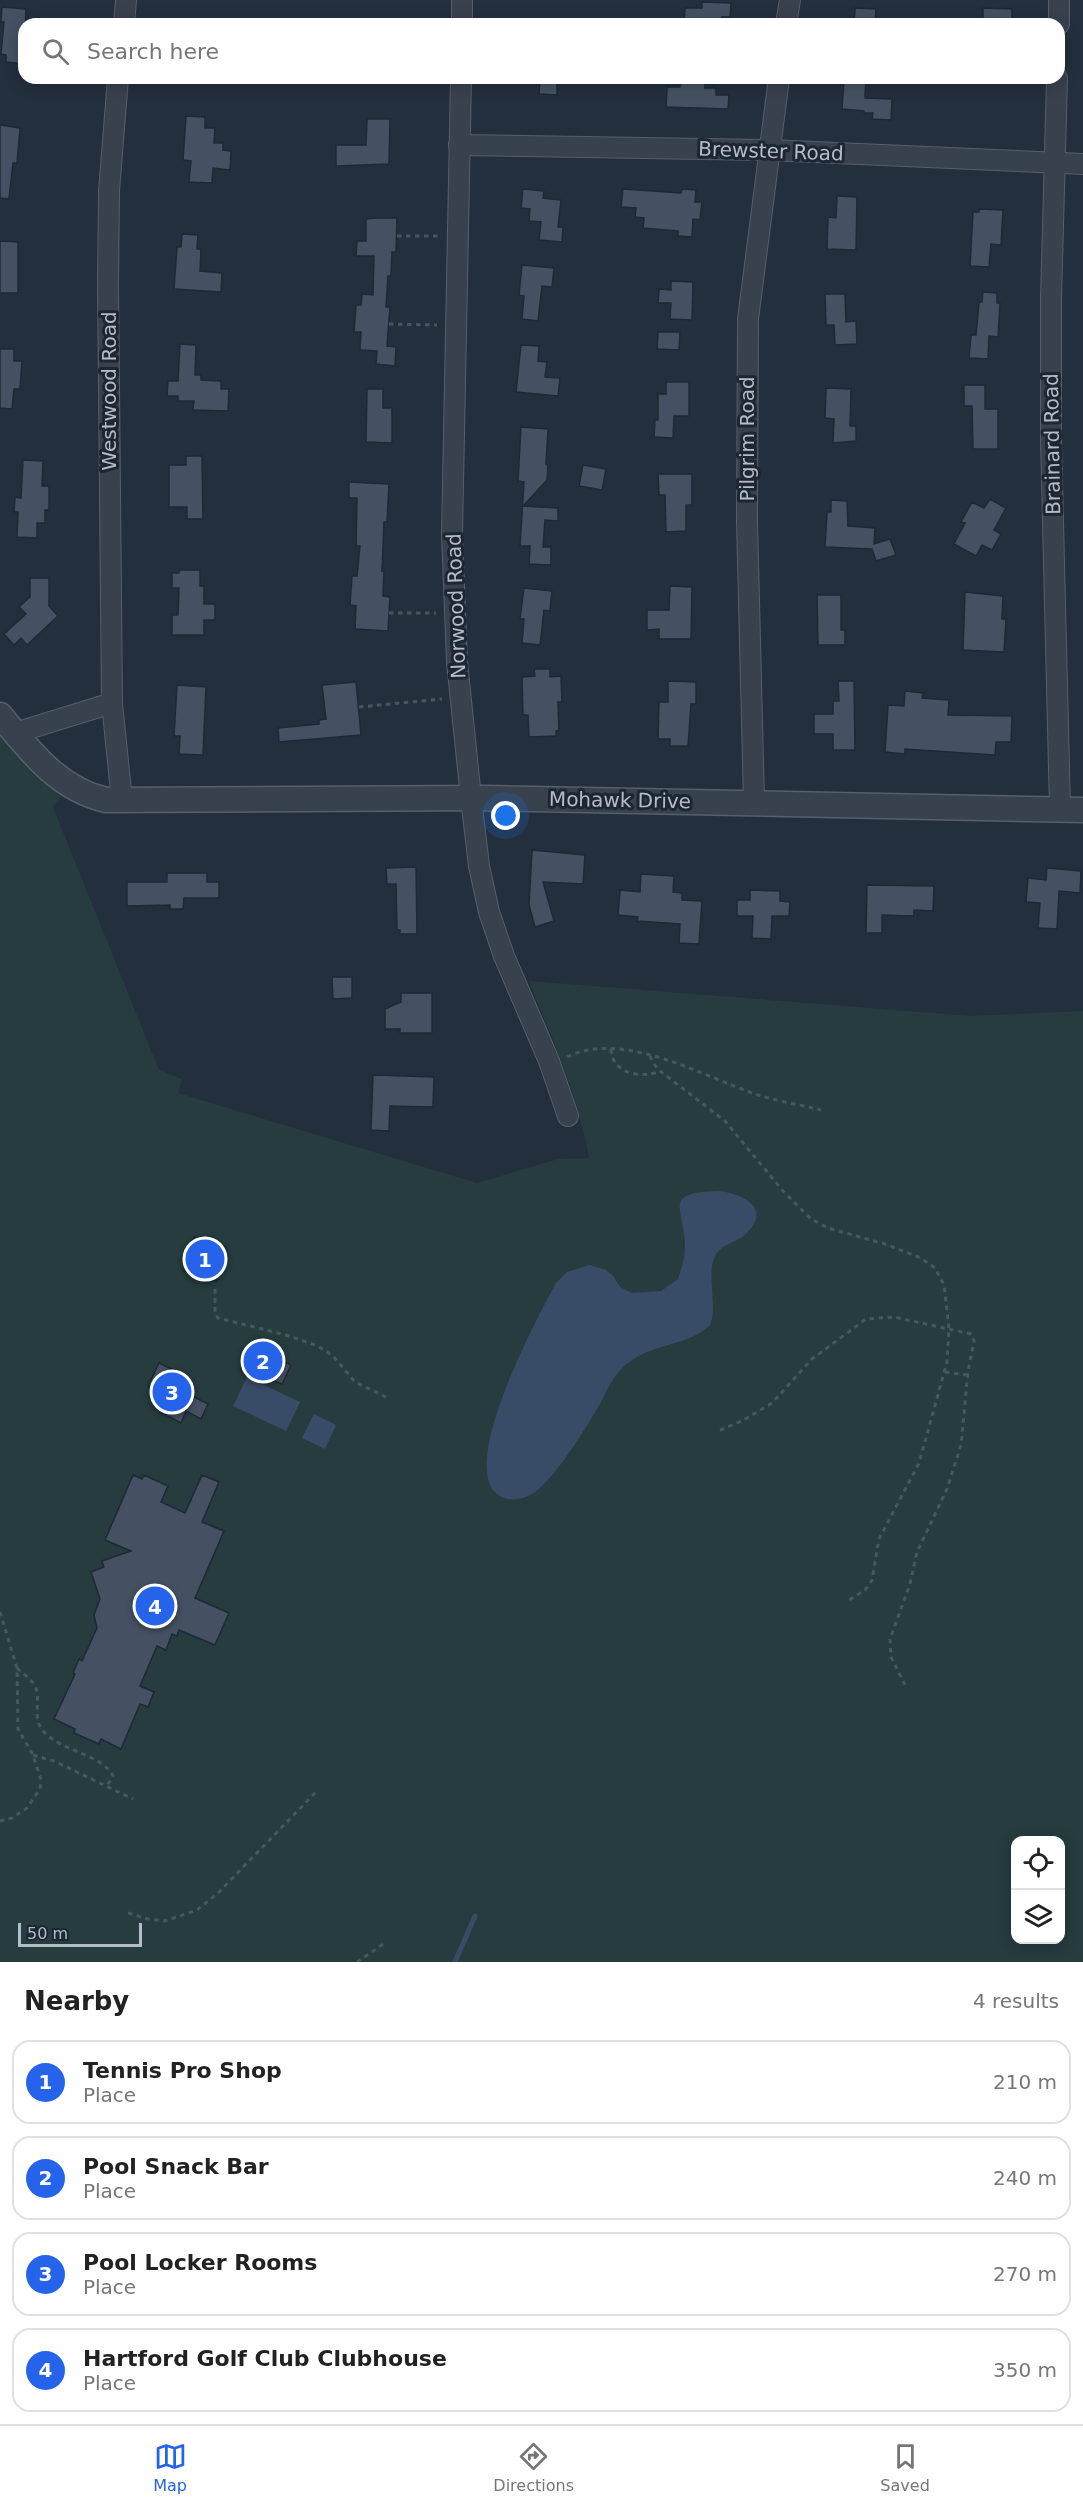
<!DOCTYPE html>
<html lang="en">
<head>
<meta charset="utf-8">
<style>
  body { margin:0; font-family:"DejaVu Sans",sans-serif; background:#f2f2f2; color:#222 }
  .controls { position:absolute; right:18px; bottom:18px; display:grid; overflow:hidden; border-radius:12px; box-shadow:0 3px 15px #0003 }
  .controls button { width:54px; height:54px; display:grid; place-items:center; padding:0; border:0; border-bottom:2px solid #e0e0e0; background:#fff; color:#222; font:30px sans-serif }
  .scale { position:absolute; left:18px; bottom:15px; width:124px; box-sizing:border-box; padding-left:6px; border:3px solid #b4bcc9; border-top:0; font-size:16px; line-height:21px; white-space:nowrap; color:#b4bcc9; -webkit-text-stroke:4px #1d2633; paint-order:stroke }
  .you { position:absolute; left:506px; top:816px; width:21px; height:21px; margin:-15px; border:4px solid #fff; border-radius:50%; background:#1a73e8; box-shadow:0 0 0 9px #1a73e833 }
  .badge { display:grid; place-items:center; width:39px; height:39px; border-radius:50%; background:#2563eb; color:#fff; font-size:20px; font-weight:700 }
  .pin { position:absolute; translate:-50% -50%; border:3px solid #fff; box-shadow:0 2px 6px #0006 }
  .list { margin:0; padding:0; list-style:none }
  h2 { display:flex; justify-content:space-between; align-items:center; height:78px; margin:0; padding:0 24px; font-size:26px }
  h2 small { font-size:20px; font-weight:400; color:#767676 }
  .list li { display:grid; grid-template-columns:39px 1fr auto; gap:18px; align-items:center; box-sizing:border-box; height:84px; margin:0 12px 12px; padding:0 12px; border:2px solid #e0e0e0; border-radius:18px }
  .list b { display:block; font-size:22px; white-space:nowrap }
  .list p { margin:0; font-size:20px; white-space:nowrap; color:#767676 }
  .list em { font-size:20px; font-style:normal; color:#767676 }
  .icon { flex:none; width:33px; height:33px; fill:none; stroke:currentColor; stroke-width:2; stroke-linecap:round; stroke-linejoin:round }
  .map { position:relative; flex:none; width:1083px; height:1962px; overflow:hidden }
  .search { position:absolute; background:#fff; box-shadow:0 3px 15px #0003; left:18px; right:18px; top:18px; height:66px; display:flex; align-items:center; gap:15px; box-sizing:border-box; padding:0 21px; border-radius:18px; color:#767676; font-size:22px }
  .sheet { height:462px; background:#fff }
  nav { display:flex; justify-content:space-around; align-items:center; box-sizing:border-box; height:84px; border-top:2px solid #e0e0e0; background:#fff; font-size:16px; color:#767676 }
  nav a { display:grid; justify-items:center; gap:3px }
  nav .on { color:#2563eb }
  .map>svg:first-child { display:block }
</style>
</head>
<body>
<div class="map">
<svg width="1083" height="1962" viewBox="0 0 1083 1962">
  <rect width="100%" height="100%" fill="#242f3e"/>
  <path fill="#263c3f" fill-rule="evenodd" d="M0,734L31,769L61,797L53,807L159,1070L182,1079L178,1093L477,1183L558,1159L589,1158C578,1093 553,1042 529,981L971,1016L1083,1011V1962H0ZM1016,1840H1060V1940H1016Z"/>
  <g fill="#394c67">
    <path d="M719,1191C742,1194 772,1207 747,1233C735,1245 716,1242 712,1266C709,1281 718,1318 708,1327C683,1349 642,1342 617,1374C610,1382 606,1393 601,1402C586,1428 562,1467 541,1487C531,1496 521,1501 508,1499C445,1486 540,1313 556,1283L567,1272L590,1265L606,1270L613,1276L620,1287L632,1293L661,1291L678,1279C681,1270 685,1258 685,1247C685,1209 660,1192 719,1191Z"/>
    <path d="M247,1377L300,1402L286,1431L233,1406Z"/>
    <path d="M314,1414L336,1425L325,1449L302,1438Z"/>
  </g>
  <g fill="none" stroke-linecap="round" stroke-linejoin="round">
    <path stroke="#394c67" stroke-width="5" d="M455,1962L475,1916"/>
  </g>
  <g fill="#455162" stroke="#1f2835" stroke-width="1.5">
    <path d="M702,2L731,3L730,17H722L721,24L684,23L685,8H702Z"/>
    <path d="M2,7L26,9L24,64L6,62V55L1,54L4,22H1Z"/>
    <path d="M855,8L876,9L875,24H854Z"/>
    <path d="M983,8L1012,9V24H983Z"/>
    <path d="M540,78L557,80V95L539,94Z"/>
    <path d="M844,78H866L865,98L892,99L891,120L872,119L873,113H864V111L842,109Z"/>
    <path d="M681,79L705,80V88H716V95H729L728,109L666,107L667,87H680Z"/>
    <path d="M186,116L205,117V128H215L214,143H223V150L231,151L230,170L213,168L212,183L189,182L191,161L183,160Z"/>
    <path d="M367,119H390L389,164L336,166V145H366Z"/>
    <path d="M0,125L20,128L17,163H13L9,199L0,198Z"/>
    <path d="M523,189L544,191L543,198L561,200L558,227H563L562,242L539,240L541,222L529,221L530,209L521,208Z"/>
    <path d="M623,189L681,193L682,189L696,190L695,202H702L700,220L693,219L692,237L678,236V231L643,228L644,218L635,217L636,208L621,207Z"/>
    <path d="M837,196L857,197L856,250L827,249L828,217L836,218Z"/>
    <path d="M979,209L1003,210L1001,245L991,244L989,267L970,266L973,212H979Z"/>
    <path d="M376,218H397L396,252H392L391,276H388L386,307H390L387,346L396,347L395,366L376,364L377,351L360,350L361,332H354L356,305H361L362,294L373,295L374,256H356L357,241H366V219Z"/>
    <path d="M182,234L198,235L197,249H201L200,271L222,273L221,292L174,289L177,247H181Z"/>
    <path d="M0,241L18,242V293H0Z"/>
    <path d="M522,265L554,268L552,287L542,286L538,321L522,319L524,296L519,295Z"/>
    <path d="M671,281L693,282L692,320L670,319L671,303H658L659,289L671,290Z"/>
    <path d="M983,292L997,293V303H1000L998,337L989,336L988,359L969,358L971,335H976L979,302H982Z"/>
    <path d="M825,294H845L846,322L856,321L857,344L835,345L834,325H826Z"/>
    <path d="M658,332H680L679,350L657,349Z"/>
    <path d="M180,344L196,345L195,375H201V380L221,381V389H229L228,411L193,410L194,401H178V396H167L168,381H178Z"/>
    <path d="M521,345L539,346L538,361L547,362L545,377L560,378L558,396L516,392Z"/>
    <path d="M0,349H14V361H22L20,389H14L12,409L0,408Z"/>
    <path d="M666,382H689V416H674L673,438L654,437L655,420H658V394H666Z"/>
    <path d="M964,385H985V409H998V449H973L972,406H964Z"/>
    <path d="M826,388L851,389L850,426H856V441L833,443L834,419L825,418Z"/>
    <path d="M367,389H383V408H392V443L366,442Z"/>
    <path d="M521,427L548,429L546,464L548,466L547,480L523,506L558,508V521L545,520L543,547H551V565L529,564L530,546H520L524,482L518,481Z"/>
    <path d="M186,456H202L203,519H187V507H169V465H186Z"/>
    <path d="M23,460L43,461L42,486H49V510H45V523H37V538L17,537L18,512H14L15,497L21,498Z"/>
    <path d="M583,465L606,469L602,490L579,486Z"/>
    <path d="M658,474H692V505H686V531L666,532L665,495H659Z"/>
    <path d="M349,482L389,484L387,522H384L382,571H384L383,596L390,597L388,631L355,629L356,606L350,605L352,576H357L360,546H356L357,498H349Z"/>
    <path d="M990,499L1006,508L994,530L1001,534L992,550L982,545L976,556L954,544L965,523L961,522L972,502L984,508Z"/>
    <path d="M831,500L847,501L848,526L875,528L874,544L890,539L896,555L876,561L872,549L825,547L827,512H831Z"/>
    <path d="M179,570H200V586H204V604H215V620H204V635H172V615H178L179,588H172V573H179Z"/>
    <path d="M30,578H49V606L58,616L27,645L21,638L14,645L4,634L26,614L19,607L30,597Z"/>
    <path d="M670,586L692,587L691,639H659V629L647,630V610H669Z"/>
    <path d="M524,588L552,591L550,611L544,610L540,645L522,643L524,619H520Z"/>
    <path d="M965,592L1003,596L1002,619H1006L1004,652L963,650Z"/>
    <path d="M817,595H841V630H845V645H818Z"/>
    <path d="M534,669H550V677L561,676L562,702H558L559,730L556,731V736L529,737L528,715H523L522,677L535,676Z"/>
    <path d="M668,681L696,682V704H691L688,746H670V739H658L659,702H668Z"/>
    <path d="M838,681H854L855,750H833V734H814V714H833V701H839Z"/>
    <path d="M356,682L361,735L279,742L278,728L319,724V720L326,719L322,685Z"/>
    <path d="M177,685L206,687L203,755L179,754L180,736H174Z"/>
    <path d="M905,691L923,693L922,698L949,700L948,715L1012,716L1011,742H996L995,755L905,749V754L885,752L888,705L904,706Z"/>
    <path d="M532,850L585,855L583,884L543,882L554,921L535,927L529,905Z"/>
    <path d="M416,867L417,934H400V930H397L396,884H387L386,868Z"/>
    <path d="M1047,868L1081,871L1080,893L1059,891L1057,929L1038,928L1040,903L1026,902L1028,878L1046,880Z"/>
    <path d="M167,873H207V882H219V898H184L183,909H170V905L127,906V882H167Z"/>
    <path d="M641,874L674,876L673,892L682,893V900L702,901L699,944L679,943L680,924L637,921L638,917L618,915L620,890L640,892Z"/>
    <path d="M867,885L934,886L933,911L914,910V916L882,915V933H866Z"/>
    <path d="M750,890L780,891V901L790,902L789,916H772L771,939L752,938L753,916H737V900H750Z"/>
    <path d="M332,977H352V998L333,999Z"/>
    <path d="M401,993H432V1033H400V1029H385V1009L401,1002Z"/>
    <path d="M373,1075L434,1077L433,1107L390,1106L389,1131L371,1130Z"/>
    <path d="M194,1237L226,1247L216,1281L184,1271Z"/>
    <path d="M252,1345L291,1365L282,1384L241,1369Z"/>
    <path d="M159,1363L184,1375L177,1388L208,1404L201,1419L186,1411L181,1423L160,1412L168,1396L148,1386Z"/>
    <path d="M133,1475L142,1479L144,1475L168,1486L161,1502L185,1513L202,1475L219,1482L202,1522L224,1531L195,1598L229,1613L215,1645L179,1630L177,1636L172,1634L166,1650L157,1646L140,1686L154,1692L148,1707L140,1704L121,1749L101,1739L99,1744L74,1733L75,1729L54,1719L75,1674L73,1673L79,1659L82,1661L97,1628L94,1615L100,1599L91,1572L104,1567L102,1561L131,1551L105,1540Z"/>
  </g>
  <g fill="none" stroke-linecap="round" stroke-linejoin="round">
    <g stroke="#565f6c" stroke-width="22">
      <g id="minor">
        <path d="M124,24L126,0"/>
        <path d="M462,24V0"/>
        <path d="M786,24L790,0"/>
        <path d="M1059,24V0"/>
        <path d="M118,78L109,191L108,284L112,703L122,801"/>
        <path d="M461,78L452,534L457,662L471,798L479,866L489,912L504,956L549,1061L568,1116"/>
        <path d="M1057,78L1051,299V440L1060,809"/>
        <path d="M459,145L769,150L1083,164"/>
        <path d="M15,733L112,703"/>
        <path d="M754,802L747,521L748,319L779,78"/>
      </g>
    </g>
    <g stroke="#565f6c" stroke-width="27">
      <path id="tertiary" d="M0,715C30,751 58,789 106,800L485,798L1083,810"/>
    </g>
    <g stroke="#44595c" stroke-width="3" stroke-dasharray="4.5 4.5" stroke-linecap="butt">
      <path d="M397,236H439"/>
      <path d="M389,324L437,325"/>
      <path d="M389,613H436"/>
      <path d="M359,707L442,699"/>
      <path d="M611,1049C612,1074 642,1079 660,1071"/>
      <path d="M650,1056L653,1063L660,1071L725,1121L783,1191L811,1219L828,1228L885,1244L921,1258L935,1268L944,1285L949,1329L947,1362L919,1463L879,1539L872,1580L865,1590L849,1600"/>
      <path d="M567,1057C623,1029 704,1077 758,1095C778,1101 801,1105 821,1110"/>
      <path d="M215,1289V1313L218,1318L286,1335L318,1346L333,1356L355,1382L386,1397"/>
      <path d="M945,1372L967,1375"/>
      <path d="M720,1430L742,1421L772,1403L812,1359L866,1319L894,1317L971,1334L974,1341L968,1371L961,1445L947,1489L917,1552L910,1584L890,1639L891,1657L907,1689"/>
      <path d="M0,1612L17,1668L18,1729L33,1755L41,1780L40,1789L27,1808L12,1818L0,1821"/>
      <path d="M17,1668C23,1674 33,1680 36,1688C41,1704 31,1719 45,1733C62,1751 103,1755 113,1776L107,1786"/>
      <path d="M33,1755L54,1761L133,1799"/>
      <path d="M128,1913L148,1919L165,1921L197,1910L217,1894L316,1792"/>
      <path d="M357,1962L385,1943"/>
    </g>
    <use href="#minor" stroke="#38414e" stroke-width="20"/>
    <use href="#tertiary" stroke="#38414e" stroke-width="24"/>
  </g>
  <g text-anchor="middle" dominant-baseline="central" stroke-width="6" stroke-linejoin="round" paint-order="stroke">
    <g font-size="20" fill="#b4bcc9" stroke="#1d2633">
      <text transform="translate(771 151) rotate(2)">Brewster Road</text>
      <text transform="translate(109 391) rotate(-90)">Westwood Road</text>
      <text transform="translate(747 439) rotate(-90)">Pilgrim Road</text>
      <text transform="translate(1052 444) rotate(-91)">Brainard Road</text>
      <text transform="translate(456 606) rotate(-92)">Norwood Road</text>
      <text transform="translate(620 800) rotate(1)">Mohawk Drive</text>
    </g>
  </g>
</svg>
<div class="controls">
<button><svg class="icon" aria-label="locate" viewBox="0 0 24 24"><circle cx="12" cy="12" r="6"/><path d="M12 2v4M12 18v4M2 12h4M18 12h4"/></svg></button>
<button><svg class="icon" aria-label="layers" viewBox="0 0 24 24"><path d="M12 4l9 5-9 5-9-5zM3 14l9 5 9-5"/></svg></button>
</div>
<div class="scale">50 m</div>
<div class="you"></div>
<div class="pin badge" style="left:205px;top:1259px">1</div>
<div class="pin badge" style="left:263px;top:1361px">2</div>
<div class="pin badge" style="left:172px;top:1392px">3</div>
<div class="pin badge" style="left:155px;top:1606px">4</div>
<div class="search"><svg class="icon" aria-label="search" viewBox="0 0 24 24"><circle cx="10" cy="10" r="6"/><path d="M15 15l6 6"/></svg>Search here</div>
</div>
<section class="sheet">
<h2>Nearby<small>4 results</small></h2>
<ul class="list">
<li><span class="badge">1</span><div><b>Tennis Pro Shop</b><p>Place</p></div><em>210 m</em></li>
<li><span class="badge">2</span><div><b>Pool Snack Bar</b><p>Place</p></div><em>240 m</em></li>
<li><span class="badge">3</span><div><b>Pool Locker Rooms</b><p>Place</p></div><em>270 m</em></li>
<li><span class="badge">4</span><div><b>Hartford Golf Club Clubhouse</b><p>Place</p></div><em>350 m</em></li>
</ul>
</section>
<nav>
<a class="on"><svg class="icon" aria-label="map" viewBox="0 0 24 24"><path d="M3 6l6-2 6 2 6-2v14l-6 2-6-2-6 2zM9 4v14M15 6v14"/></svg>Map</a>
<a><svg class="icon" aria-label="directions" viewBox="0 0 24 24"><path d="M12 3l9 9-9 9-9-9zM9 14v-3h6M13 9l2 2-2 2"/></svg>Directions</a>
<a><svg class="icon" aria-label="saved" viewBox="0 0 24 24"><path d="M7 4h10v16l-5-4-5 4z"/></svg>Saved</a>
</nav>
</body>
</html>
